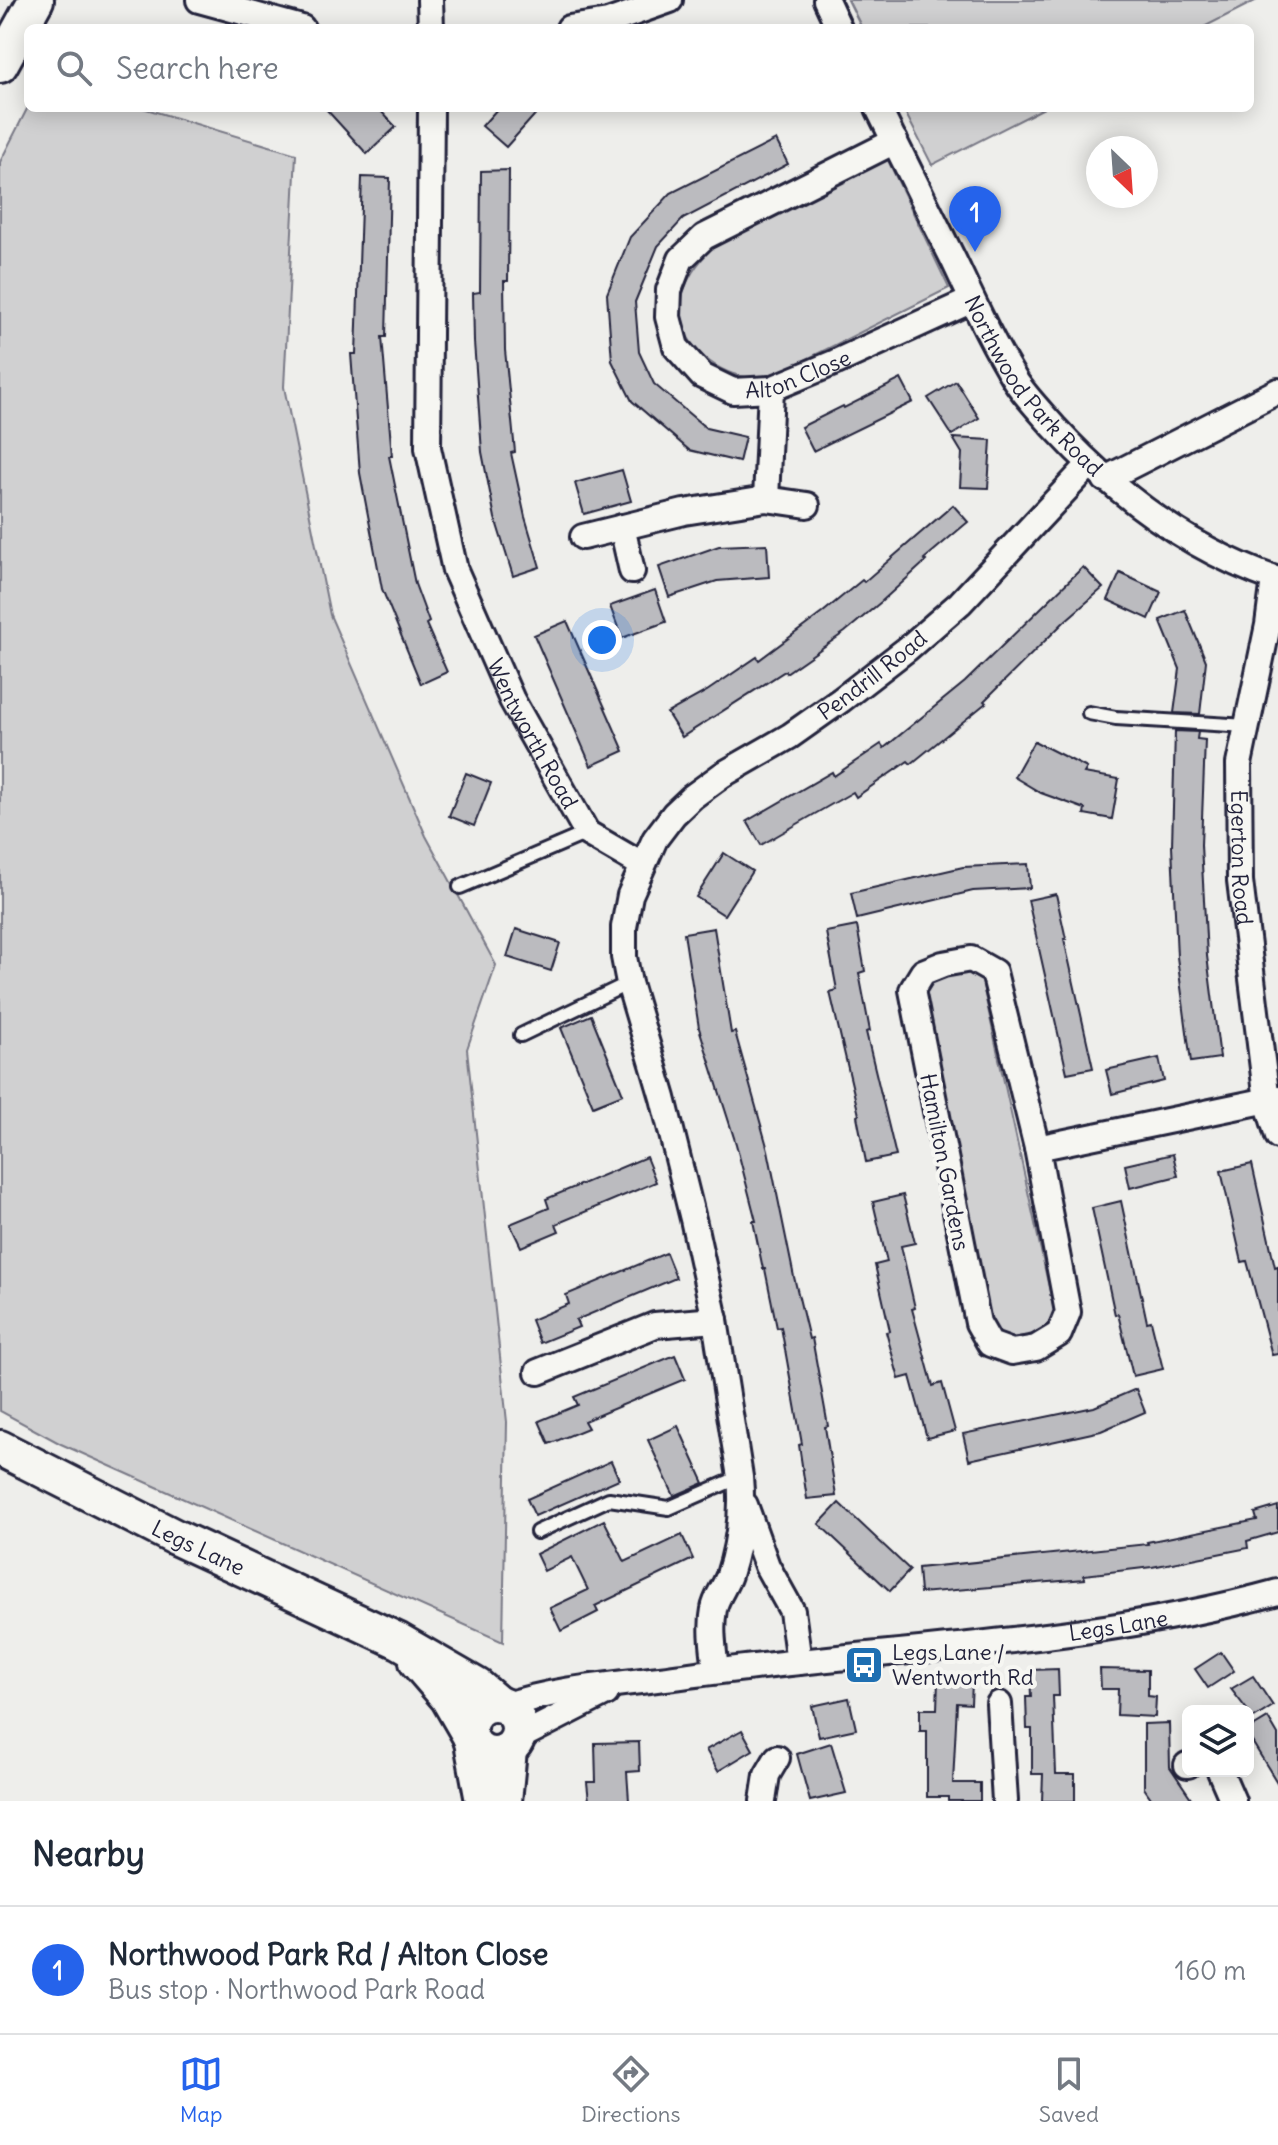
<!DOCTYPE html>
<html lang="en">
<head>
<meta charset="utf-8">
<style>
  body { margin:0; font-family:Delius,sans-serif; background:#f6f6f7; color:#1f2937 }
  .controls { position:absolute; right:24px; bottom:24px; display:grid; overflow:hidden; border-radius:12px; box-shadow:0 4px 20px #0003 }
  .controls button { width:72px; height:72px; display:grid; place-items:center; padding:0; border:0; border-bottom:2px solid #e0e1e3; background:#fff; color:#1f2937; font:40px sans-serif }
  .compass { position:absolute; left:1086px; top:136px; width:72px; height:72px; border-radius:50%; background:#fff; box-shadow:0 4px 20px #0003; rotate:155deg }
  .you { position:absolute; left:602px; top:640px; width:28px; height:28px; margin:-20px; border:6px solid #fff; border-radius:50%; background:#1a73e8; box-shadow:0 0 0 12px #1a73e833 }
  .badge { display:grid; place-items:center; width:52px; height:52px; border-radius:50%; background:#2563eb; color:#fff; font-size:26px; font-weight:700 }
  .pin { position:absolute; translate:-50% -66px; filter:drop-shadow(0 2px 4px #0008) }
  .pin::after { content:''; position:absolute; top:42px; width:28px; height:24px; background:inherit; clip-path:polygon(0 0,100% 0,50% 100%) }
  .list { margin:0; padding:0; list-style:none }
  h2 { display:flex; justify-content:space-between; align-items:center; height:104px; margin:0; padding:0 32px; font-size:34px }
  h2 small { font-size:26px; font-weight:400; color:#747a83 }
  .list li { display:grid; grid-template-columns:52px 1fr auto; gap:24px; align-items:center; box-sizing:border-box; height:128px; padding:0 32px; border-top:2px solid #e0e1e3 }
  .list b { display:block; font-size:30px; white-space:nowrap }
  .list p { margin:0; font-size:26px; white-space:nowrap; color:#747a83 }
  .list em { font-size:26px; font-style:normal; color:#747a83 }
  .icon { flex:none; width:44px; height:44px; fill:none; stroke:currentColor; stroke-width:2; stroke-linecap:round; stroke-linejoin:round }
  .map { position:relative; flex:none; width:1278px; height:1801px; overflow:hidden }
  .search { position:absolute; background:#fff; box-shadow:0 4px 20px #0003; left:24px; right:24px; top:24px; height:88px; display:flex; align-items:center; gap:20px; box-sizing:border-box; padding:0 28px; border-radius:12px; color:#747a83; font-size:30px }
  .sheet { height:232px; background:#fff }
  nav { display:flex; justify-content:space-around; align-items:center; box-sizing:border-box; height:112px; border-top:2px solid #e0e1e3; background:#fff; font-size:22px; color:#747a83 }
  nav a { display:grid; justify-items:center; gap:4px }
  nav .on { color:#2563eb }
  .map>svg:first-child { display:block }
</style>
</head>
<body>
<div class="map">
<svg width="1278" height="1801" viewBox="0 0 1278 1801">
  <rect width="100%" height="100%" fill="#eeeeeb"/>
  <filter id="ink" filterUnits="userSpaceOnUse"><feTurbulence type="fractalNoise" baseFrequency=".0125" numOctaves="2"/><feDisplacementMap in="SourceGraphic" scale="16" xChannelSelector="R" yChannelSelector="G"/><feConvolveMatrix kernelMatrix="1 2 1 2 8 2 1 2 1" color-interpolation-filters="sRGB"/></filter>
  <g filter="url(#ink)">
    <g fill="#d0d0d1" stroke="#797986" stroke-width="2">
      <path d="M848,0H1257L1202,28H862Z"/>
      <path d="M28,107L143,108L296,154L284,387L330,615L426,836L496,965L467,1049L507,1422L503,1642L61,1444L0,1411V162Z"/>
      <path d="M903,108H1044L932,165Z"/>
      <path d="M887,158L949,288L777,374C768,375 755,378 746,377C713,373 677,340 681,305C683,281 698,262 714,246Z"/>
      <path d="M968,973L982,981L1055,1315C1042,1336 1027,1336 1004,1339L991,1328L922,998L930,981L946,974Z"/>
    </g>
    <g fill="#bbbbbf" stroke="#22223b" stroke-width="2">
      <path d="M325,108H378L396,127L367,154Z"/>
      <path d="M498,108H541L506,147L482,126Z"/>
      <path d="M776,140L788,164L683,219L658,246L635,302L639,352L654,384L706,428L745,437L739,462L689,450L632,401L612,361L607,294L630,237L671,193Z"/>
      <path d="M509,170L508,281H504L505,350L515,452L511,453L525,517L540,567L513,576L495,518L482,452L474,342L473,293L480,292L481,171Z"/>
      <path d="M362,177L390,178L386,337H382L392,456H389L415,584L429,622L426,624L447,672L421,684L382,589L360,473L351,354H356Z"/>
      <path d="M901,379L913,402L813,451L801,427L843,406L844,408Z"/>
      <path d="M956,381L979,418L952,435L928,398Z"/>
      <path d="M953,438L991,440L988,488L960,487L962,453Z"/>
      <path d="M622,470L631,501L584,514L575,483Z"/>
      <path d="M953,505L968,522L924,559L926,561L881,602L845,632L786,673L785,671L682,737L667,713L707,691L757,657L759,660L822,613L862,580L864,582Z"/>
      <path d="M767,544L769,577L717,581L669,597L659,567L719,546Z"/>
      <path d="M1083,567L1103,588L1065,621L984,701L986,703L911,764L908,761L856,797L853,792L761,845L747,821L832,772L834,776L881,744L884,748L965,682Z"/>
      <path d="M1120,573L1161,592L1149,619L1108,600Z"/>
      <path d="M655,590L666,622L622,638L610,606Z"/>
      <path d="M1185,610L1206,661L1200,714L1174,713L1180,669L1160,620Z"/>
      <path d="M567,621L624,751L591,766L534,635Z"/>
      <path d="M1175,731L1198,732L1197,739L1205,740L1201,845L1207,956L1220,1058L1191,1062L1177,957L1172,846Z"/>
      <path d="M1034,741L1087,768L1084,773L1119,779L1112,819L1084,814L1085,809L1041,793L1014,777Z"/>
      <path d="M466,773L491,783L474,826L449,816Z"/>
      <path d="M724,853L752,871L724,915L696,897Z"/>
      <path d="M1028,864L1030,888L973,891L857,919L851,893L963,867Z"/>
      <path d="M1056,894L1066,939H1064L1093,1068L1067,1073L1028,900Z"/>
      <path d="M857,926L865,971L859,973L870,1031L866,1032L896,1156L866,1162L857,1116L859,1115L830,992L837,990L826,932Z"/>
      <path d="M714,928L731,1033L735,1032L768,1150L794,1277L809,1339L812,1338L828,1426L825,1427L836,1496L807,1499L799,1445L802,1444L781,1327L777,1328L765,1269H763L753,1221H756L736,1144L699,1028L684,933Z"/>
      <path d="M516,929L560,943L551,971L507,957Z"/>
      <path d="M591,1015L623,1094L593,1106L561,1028Z"/>
      <path d="M1159,1058L1164,1081L1112,1094L1106,1070Z"/>
      <path d="M1173,1154L1178,1176L1130,1188L1125,1165Z"/>
      <path d="M646,1157L656,1182L556,1224L559,1231L521,1247L510,1224L549,1208L546,1199Z"/>
      <path d="M1252,1164L1275,1267L1278,1266V1354L1272,1355L1247,1261L1242,1262L1221,1171Z"/>
      <path d="M903,1195L915,1243L901,1246L915,1308L912,1309L933,1386L942,1383L955,1431L927,1438L910,1376L899,1379L886,1332L890,1331L875,1265L887,1262L873,1202Z"/>
      <path d="M1121,1201L1147,1322L1151,1321L1163,1369L1133,1376L1118,1314L1115,1315L1092,1208Z"/>
      <path d="M666,1253L676,1278L576,1320L579,1327L540,1343L531,1320L569,1304L566,1295Z"/>
      <path d="M675,1355L685,1379L584,1421L588,1428L549,1444L539,1421L578,1405L574,1397Z"/>
      <path d="M1136,1389L1145,1412L1101,1431L969,1460L963,1434L1094,1407Z"/>
      <path d="M678,1426L704,1483L674,1496L648,1440Z"/>
      <path d="M611,1461L619,1479L535,1516L527,1499Z"/>
      <path d="M839,1503L910,1570L890,1591L819,1524Z"/>
      <path d="M1278,1506V1532L1247,1541L1248,1548L1152,1567L1084,1575L1085,1579L920,1593L918,1568L1148,1544L1147,1542L1257,1520L1255,1513Z"/>
      <path d="M604,1520L625,1562L682,1535L693,1559L595,1606L598,1612L561,1631L550,1608L588,1590L572,1557L544,1571L536,1554Z"/>
      <path d="M1221,1652L1234,1671L1208,1688L1195,1669Z"/>
      <path d="M1058,1669L1059,1696H1053L1056,1774H1075V1801H1042L1043,1774H1032V1729H1027L1026,1697H1031L1030,1670Z"/>
      <path d="M1100,1669L1148,1670V1696L1156,1697L1155,1717L1117,1715L1118,1689H1101Z"/>
      <path d="M1253,1676L1273,1706L1251,1720L1248,1711L1231,1689Z"/>
      <path d="M938,1680L972,1681L971,1704L957,1703L953,1783H980V1801H948V1797H927V1731H920V1709H937Z"/>
      <path d="M849,1698L856,1729L819,1737L812,1706Z"/>
      <path d="M1268,1718L1278,1735V1784L1248,1735V1730Z"/>
      <path d="M1169,1723L1170,1767L1193,1801H1153L1144,1788V1724Z"/>
      <path d="M742,1730L753,1750L718,1771L706,1750Z"/>
      <path d="M639,1742L640,1771L627,1772L629,1801H589L587,1782H596L595,1743Z"/>
      <path d="M831,1743L846,1793L810,1801L797,1754Z"/>
    </g>
    <g fill="none" stroke-linecap="round" stroke-linejoin="round">
      <g stroke="#22223b" stroke-width="18">
        <g id="lane">
          <path d="M1089,713L1116,718L1247,726"/>
          <path d="M460,887L587,833"/>
          <path d="M521,1035L629,983"/>
          <path d="M537,1532L609,1499L669,1508L740,1477"/>
        </g>
      </g>
      <g stroke="#22223b" stroke-width="30">
        <g id="street">
          <path d="M199,0L302,28"/>
          <path d="M430,0L431,28"/>
          <path d="M826,0L839,28"/>
          <path d="M569,28L608,22L670,0"/>
          <path id="s1" d="M431,108L428,448L455,570L512,700L587,833L642,865"/>
          <path id="s2" d="M878,108C903,159 929,210 954,261C973,301 992,343 1015,380C1026,397 1041,412 1054,427C1116,495 1191,550 1278,580"/>
          <path id="s3" d="M895,141L704,237L681,259L669,290L668,317L676,347L702,376L733,391L771,389L836,362L972,300"/>
          <path d="M1105,479L1278,391"/>
          <path d="M766,499L771,389"/>
          <path d="M622,527L632,571"/>
          <path d="M583,537L684,512L766,499L807,505"/>
          <path id="s4" d="M1274,579L1268,625L1239,764L1240,881L1267,1101L1278,1136"/>
          <path d="M971,959L994,972L1037,1148L1068,1312L1059,1334L1036,1348L1012,1352L990,1344L978,1323L912,990L923,972L943,964Z"/>
          <path d="M1037,1148L1278,1098"/>
          <path d="M538,1372L655,1325L715,1320"/>
          <path d="M745,1505L767,1566L792,1611L799,1662"/>
          <path id="s5" d="M716,1671C714,1651 710,1630 714,1609C716,1597 725,1587 729,1575C739,1544 743,1509 740,1477L715,1320L693,1219L663,1098L629,983L624,957V927L630,895L655,839L674,814L692,797L722,775L790,736L841,700L907,649L960,603L1089,465"/>
          <path d="M999,1704L1005,1801"/>
          <path id="s6" d="M504,1706C563,1686 628,1684 689,1675C885,1648 1086,1645 1278,1592"/>
          <path d="M518,1738L606,1693"/>
          <path d="M1187,1765H1188"/>
          <path d="M1220,1771L1233,1801"/>
          <path d="M763,1801L767,1775L777,1758"/>
        </g>
      </g>
      <g stroke="#22223b" stroke-width="40">
        <g id="secondary">
          <path d="M0,65L36,0"/>
          <path id="s7" d="M0,1448L175,1537L399,1641L477,1686L498,1704"/>
          <path d="M417,1662L448,1698L470,1736"/>
          <circle cx="494" cy="1729" r="25"/>
          <path d="M472,1742L483,1801"/>
          <path d="M504,1801L509,1750"/>
        </g>
      </g>
      <use href="#lane" stroke="#f6f6f2" stroke-width="12"/>
      <use href="#street" stroke="#f6f6f2" stroke-width="24"/>
      <use href="#secondary" stroke="#f6f6f2" stroke-width="34"/>
    </g>
  </g>
  <defs>
    <g id="bus-square" transform="scale(2)"><rect x="-9" y="-9" width="18" height="18" rx="4" fill="#1f6fb2" stroke="#f6f6f2"/><path d="M-5-6H5V4H4V6H2V4H-2V6H-4V4H-5ZM-3.5-4V0h7V-4ZM-3.5 1.2v1.5H-2V1.2ZM2 1.2v1.5H3.5V1.2Z" fill="#fff"/></g>
  </defs>
  <g fill-rule="evenodd">
    <use href="#bus-square" x="864" y="1665"/>
  </g>
  <g text-anchor="middle" dominant-baseline="central" stroke-width="8" stroke-linejoin="round" paint-order="stroke">
    <g font-size="22" fill="#22223b" stroke="#f6f6f2">
      <text stroke="none"><textPath href="#s3" startOffset="478">Alton Close</textPath></text>
      <text stroke="none"><textPath href="#s2" startOffset="320">Northwood Park Road</textPath></text>
      <text stroke="none"><textPath href="#s5" startOffset="1130">Pendrill Road</textPath></text>
      <text stroke="none"><textPath href="#s1" startOffset="646">Wentworth Road</textPath></text>
      <text stroke="none"><textPath href="#s4" startOffset="282">Egerton Road</textPath></text>
      <text transform="translate(945 1162) rotate(79)">Hamilton Gardens</text>
      <text stroke="none"><textPath href="#s7" startOffset="222">Legs Lane</textPath></text>
      <text stroke="none"><textPath href="#s6" startOffset="620">Legs Lane</textPath></text>
    </g>
    <g font-size="22" fill="#22223b" stroke="#f6f6f2" text-anchor="start">
      <text x="892" y="1652">Legs Lane /<tspan x="892" dy="25">Wentworth Rd</tspan></text>
    </g>
  </g>
</svg>
<div class="controls">
<button><svg class="icon" aria-label="layers" viewBox="0 0 24 24"><path d="M12 4l9 5-9 5-9-5zM3 14l9 5 9-5"/></svg></button>
</div>
<svg class="compass" viewBox="-18 -18 36 36"><path d="M0-13l5 13h-10z" fill="#e53935"/><path d="M0 13l5-13h-10z" fill="#747a83"/></svg>
<div class="you"></div>
<div class="pin badge" style="left:975px;top:252px">1</div>
<div class="search"><svg class="icon" aria-label="search" viewBox="0 0 24 24"><circle cx="10" cy="10" r="6"/><path d="M15 15l6 6"/></svg>Search here</div>
</div>
<section class="sheet">
<h2>Nearby<small></small></h2>
<ul class="list">
<li><span class="badge">1</span><div><b>Northwood Park Rd / Alton Close</b><p>Bus stop · Northwood Park Road</p></div><em>160 m</em></li>
</ul>
</section>
<nav>
<a class="on"><svg class="icon" aria-label="map" viewBox="0 0 24 24"><path d="M3 6l6-2 6 2 6-2v14l-6 2-6-2-6 2zM9 4v14M15 6v14"/></svg>Map</a>
<a><svg class="icon" aria-label="directions" viewBox="0 0 24 24"><path d="M12 3l9 9-9 9-9-9zM9 14v-3h6M13 9l2 2-2 2"/></svg>Directions</a>
<a><svg class="icon" aria-label="saved" viewBox="0 0 24 24"><path d="M7 4h10v16l-5-4-5 4z"/></svg>Saved</a>
</nav>
</body>
</html>
